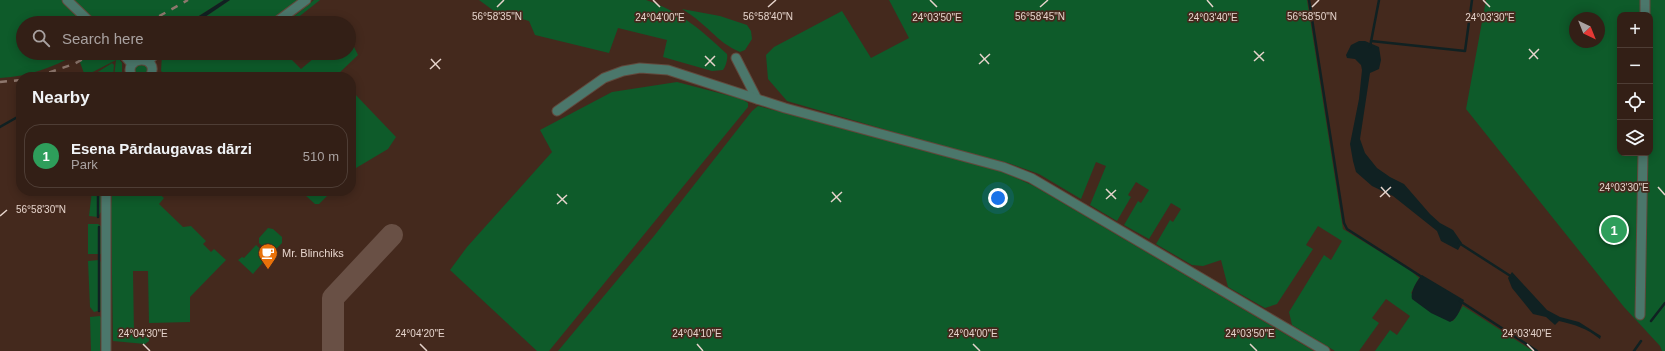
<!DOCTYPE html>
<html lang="en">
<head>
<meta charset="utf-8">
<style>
  body { margin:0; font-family:Arial,sans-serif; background:#3e2c23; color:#f1f3f6 }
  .controls { position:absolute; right:12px; top:12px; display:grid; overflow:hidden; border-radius:8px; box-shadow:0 2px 10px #0003 }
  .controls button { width:36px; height:36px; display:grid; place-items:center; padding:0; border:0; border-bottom:1px solid #4e3d35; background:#331f16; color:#f1f3f6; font:20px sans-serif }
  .compass { position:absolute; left:1569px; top:12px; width:36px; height:36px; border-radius:50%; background:#331f16; box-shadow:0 2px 10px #0003; rotate:137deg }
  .you { position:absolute; left:998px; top:198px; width:14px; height:14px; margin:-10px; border:3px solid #fff; border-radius:50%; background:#1a73e8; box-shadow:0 0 0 6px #1a73e833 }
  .badge { display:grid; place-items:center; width:26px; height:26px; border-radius:50%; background:#8c9099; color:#fff; font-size:13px; font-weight:700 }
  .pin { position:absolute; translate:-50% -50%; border:2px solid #fff; box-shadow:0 1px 4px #0006 }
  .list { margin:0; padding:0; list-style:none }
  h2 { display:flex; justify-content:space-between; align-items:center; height:52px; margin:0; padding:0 16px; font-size:17px }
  h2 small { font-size:13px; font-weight:400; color:#a9a2a1 }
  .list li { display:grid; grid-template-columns:26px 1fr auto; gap:12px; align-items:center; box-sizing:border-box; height:64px; margin:0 8px 8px; padding:0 8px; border:1px solid #4e3d35; border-radius:16px }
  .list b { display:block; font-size:15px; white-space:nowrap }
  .list p { margin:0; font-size:13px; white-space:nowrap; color:#a9a2a1 }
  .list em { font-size:13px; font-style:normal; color:#a9a2a1 }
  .icon { flex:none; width:22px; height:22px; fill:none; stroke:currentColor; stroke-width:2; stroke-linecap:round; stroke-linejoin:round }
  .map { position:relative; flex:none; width:1665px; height:351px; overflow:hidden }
  .search { position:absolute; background:#331f16; box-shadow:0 2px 10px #0003; left:16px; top:16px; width:340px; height:44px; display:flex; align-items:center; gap:10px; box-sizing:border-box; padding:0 14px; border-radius:22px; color:#a9a2a1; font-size:15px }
  .panel { position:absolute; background:#331f16; box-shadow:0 2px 10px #0003; left:16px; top:72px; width:340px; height:124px; border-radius:16px }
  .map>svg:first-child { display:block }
</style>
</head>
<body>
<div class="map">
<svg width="1665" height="351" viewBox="0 0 1665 351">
  <rect width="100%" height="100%" fill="#44291d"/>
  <g fill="#0e5b2a" fill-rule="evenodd">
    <path d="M0,0H224L188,23H23V53H115L122,63V77H114L116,60L85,76L77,54C51,68 30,76 0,78Z"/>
    <path d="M230,0H302L276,18L265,22L196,23Z"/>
    <path d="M314,0H320L291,23H282L297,14Z"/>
    <path d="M479,0H646C681,12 700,29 727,54C728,59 726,66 723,70L712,71L663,57L667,40L618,28L609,53L535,35L529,21L494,11Z"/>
    <path d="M889,0H1307L1343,229L1410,270L1419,278L1411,293L1453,321L1463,306L1533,351H1375L1390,330L1397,335L1410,316L1386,299L1372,318L1379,323L1359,351H1335L1292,325L1289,312L1324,255L1331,260L1342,241L1318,226L1306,245L1313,249L1277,304L1265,308L1228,287L1221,260L1203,266L1192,265L1156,244L1170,220L1173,222L1181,209L1171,203L1149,239L1124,225L1138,201L1141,203L1149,190L1136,182L1128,195L1131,197L1117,221L1090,205L1106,166L1096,162L1081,199L1039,174L1008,163L928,142L787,101L768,79L766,55L774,47L842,11L871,58L909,38Z"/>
    <path d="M1486,0H1665V351H1662L1660,346L1624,307L1466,109ZM1620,15H1650V153H1620ZM1575,18H1599V42H1575Z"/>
    <path d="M682,9L720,16L747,25L751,31L752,39L745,50L740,52C720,43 716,35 700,22C695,17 688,13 682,9Z"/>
    <path d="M349,37L358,55L335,77H168L161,71L162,55L171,53H285L301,69L320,53H349Z"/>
    <path d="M112,63L114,65L113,77H90Z"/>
    <circle cx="141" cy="71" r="7"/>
    <path d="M677,82L742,99L748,103V107L549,351H537L450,270L467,247L552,152L540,130L612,92Z"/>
    <path d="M351,90L396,137L388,149L356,168L351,163Z"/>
    <path d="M758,106L1003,172L1034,186L1314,351H558L654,236L752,111Z"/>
    <path d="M92,191H102L101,212L98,217L89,216Z"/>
    <path d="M112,191H159L158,193L164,198L159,204L183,227L191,226L206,241L203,244L211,252L214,249L226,260L190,297V322L149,323L148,271H133L134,335L149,334V341L145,344L113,341L111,208Z"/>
    <path d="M305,191H313V194L316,196L319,195L320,191H329V194L319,204H315L305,195Z"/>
    <path d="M88,224H98L101,226V254H88Z"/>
    <path d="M268,228L273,229L282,237V243L273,252H269L259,243V238Z"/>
    <path d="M256,245L266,254V259L253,274L238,260L242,257L244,258Z"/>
    <path d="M99,260L102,263V310L94,312L90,307L88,261Z"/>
    <path d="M100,316L101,318L100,351H91L90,317Z"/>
  </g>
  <g fill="#102122">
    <path d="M224,0H230L196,23H188Z"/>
    <path d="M1359,41H1365L1379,47L1381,60L1379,69L1370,73L1360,139L1365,153L1377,168L1390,177L1404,184L1430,214L1440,223L1453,230L1462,243L1458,250L1441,241L1437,231L1393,196L1372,186L1356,172L1353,161L1350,144L1359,99L1362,70L1361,65L1355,59L1347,58L1346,55L1351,45Z"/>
    <path d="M1512,272L1547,310L1560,317L1579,322L1601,336L1600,339C1586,328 1576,325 1559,321L1555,325L1546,317L1533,314L1512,288L1508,278Z"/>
    <path d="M1422,275L1464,300C1461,307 1458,319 1450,322L1431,313L1412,299C1410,292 1417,280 1422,275Z"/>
  </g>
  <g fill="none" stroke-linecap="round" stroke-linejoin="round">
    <g stroke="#102122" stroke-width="2.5">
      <path d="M1309,0L1344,223L1347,229L1422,277"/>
      <path d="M1371,41L1465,51L1472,0"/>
      <path d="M1370,47L1379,0"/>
      <path d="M0,127L21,115"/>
      <path d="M98,191V217"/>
      <path d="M99,227V311"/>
      <path d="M1459,243L1512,277"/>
      <path d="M1460,301L1537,351"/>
      <path d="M1651,321L1665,303"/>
      <path d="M1634,351L1641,341"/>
    </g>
    <path stroke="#695045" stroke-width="22" d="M333,351V298L392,235"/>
    <g stroke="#61483c" stroke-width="11">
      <g id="minor">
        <path d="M67,0L91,23"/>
        <path d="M1645,15V0"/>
        <path d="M275,23L306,0"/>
        <path d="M122,53L132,64"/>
        <path d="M736,58L757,99"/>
        <path d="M148,61L157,53"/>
        <path d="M132,77C121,55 162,54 150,77"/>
        <path d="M557,111L604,78L623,71L640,68L668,70L785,108L1003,167L1031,178L1325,351"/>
        <path d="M106,191V351"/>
        <path d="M1640,315L1643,153"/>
      </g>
    </g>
    <use href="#minor" stroke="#4b776b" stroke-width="9"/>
    <g stroke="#8e776d" stroke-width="2.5" stroke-dasharray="7 7" stroke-linecap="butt">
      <path d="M147,23L188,0"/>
      <path d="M36,77L74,64L94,53"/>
      <path d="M0,82L21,80"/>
    </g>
  </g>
  <path fill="none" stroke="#e5d3cb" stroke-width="1.5" d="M653,0L660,7M930,0L937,7M1207,0L1213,7M1483,0L1490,7M497,7L504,0M768,7L776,0M1040,7L1048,0M1312,7L1319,0M1529,49L1538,59M1254,51L1264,61M980,54L989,64M705,56L715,66M431,59L440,69M1529,59L1539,49M1254,61L1264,52M979,64L990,54M705,66L715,56M430,69L441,59M1381,187L1390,197M1658,187L1665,195M1106,189L1116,199M832,192L841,202M557,194L567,204M1380,197L1391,187M1106,199L1116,190M831,202L842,192M557,204L567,195M0,216L7,210M143,344L150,351M420,344L427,351M697,344L703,351M973,344L980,351M1250,344L1257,351M1527,344L1534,351"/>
  <defs>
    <g id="cafe-pin" transform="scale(1)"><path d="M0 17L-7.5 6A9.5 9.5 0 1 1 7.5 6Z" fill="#e8710a" stroke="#44291d"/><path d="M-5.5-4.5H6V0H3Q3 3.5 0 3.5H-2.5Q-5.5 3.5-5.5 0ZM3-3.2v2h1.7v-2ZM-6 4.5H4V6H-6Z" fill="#fff"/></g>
  </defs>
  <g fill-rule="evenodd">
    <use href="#cafe-pin" x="268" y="253"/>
  </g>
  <g text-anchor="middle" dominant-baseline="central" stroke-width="3.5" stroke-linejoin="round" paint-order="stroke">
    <g font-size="11" fill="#e5d3cb" stroke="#44291d" text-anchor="start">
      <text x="282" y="253">Mr. Blinchiks</text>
    </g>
  </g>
  <g font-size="10" text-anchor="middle" fill="#e5d3cb" stroke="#44291d" stroke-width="3.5" stroke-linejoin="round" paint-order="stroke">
    <text x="497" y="20">56°58'35"N</text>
    <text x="768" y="20">56°58'40"N</text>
    <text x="1040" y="20">56°58'45"N</text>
    <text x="1312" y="20">56°58'50"N</text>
    <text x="660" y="21">24°04'00"E</text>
    <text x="937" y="21">24°03'50"E</text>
    <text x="1213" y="21">24°03'40"E</text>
    <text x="1490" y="21">24°03'30"E</text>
    <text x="1624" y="191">24°03'30"E</text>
    <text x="41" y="213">56°58'30"N</text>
    <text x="143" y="337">24°04'30"E</text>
    <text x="420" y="337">24°04'20"E</text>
    <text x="697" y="337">24°04'10"E</text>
    <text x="973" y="337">24°04'00"E</text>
    <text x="1250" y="337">24°03'50"E</text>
    <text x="1527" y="337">24°03'40"E</text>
  </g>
</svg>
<div class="controls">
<button>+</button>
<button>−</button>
<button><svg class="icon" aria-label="locate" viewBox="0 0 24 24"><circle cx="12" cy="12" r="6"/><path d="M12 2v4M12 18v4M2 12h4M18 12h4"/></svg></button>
<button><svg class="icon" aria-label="layers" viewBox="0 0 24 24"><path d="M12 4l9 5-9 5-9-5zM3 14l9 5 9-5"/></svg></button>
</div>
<svg class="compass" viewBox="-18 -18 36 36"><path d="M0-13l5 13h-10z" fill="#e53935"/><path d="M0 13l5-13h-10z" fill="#a9a2a1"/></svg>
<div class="you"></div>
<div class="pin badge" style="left:1614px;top:230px;background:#2e9e5b">1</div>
<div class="search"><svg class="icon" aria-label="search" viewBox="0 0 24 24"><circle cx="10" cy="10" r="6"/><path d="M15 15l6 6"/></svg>Search here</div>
<section class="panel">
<h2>Nearby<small></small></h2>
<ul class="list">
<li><span class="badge" style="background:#2e9e5b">1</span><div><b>Esena Pārdaugavas dārzi</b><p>Park</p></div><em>510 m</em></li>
</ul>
</section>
</div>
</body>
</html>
